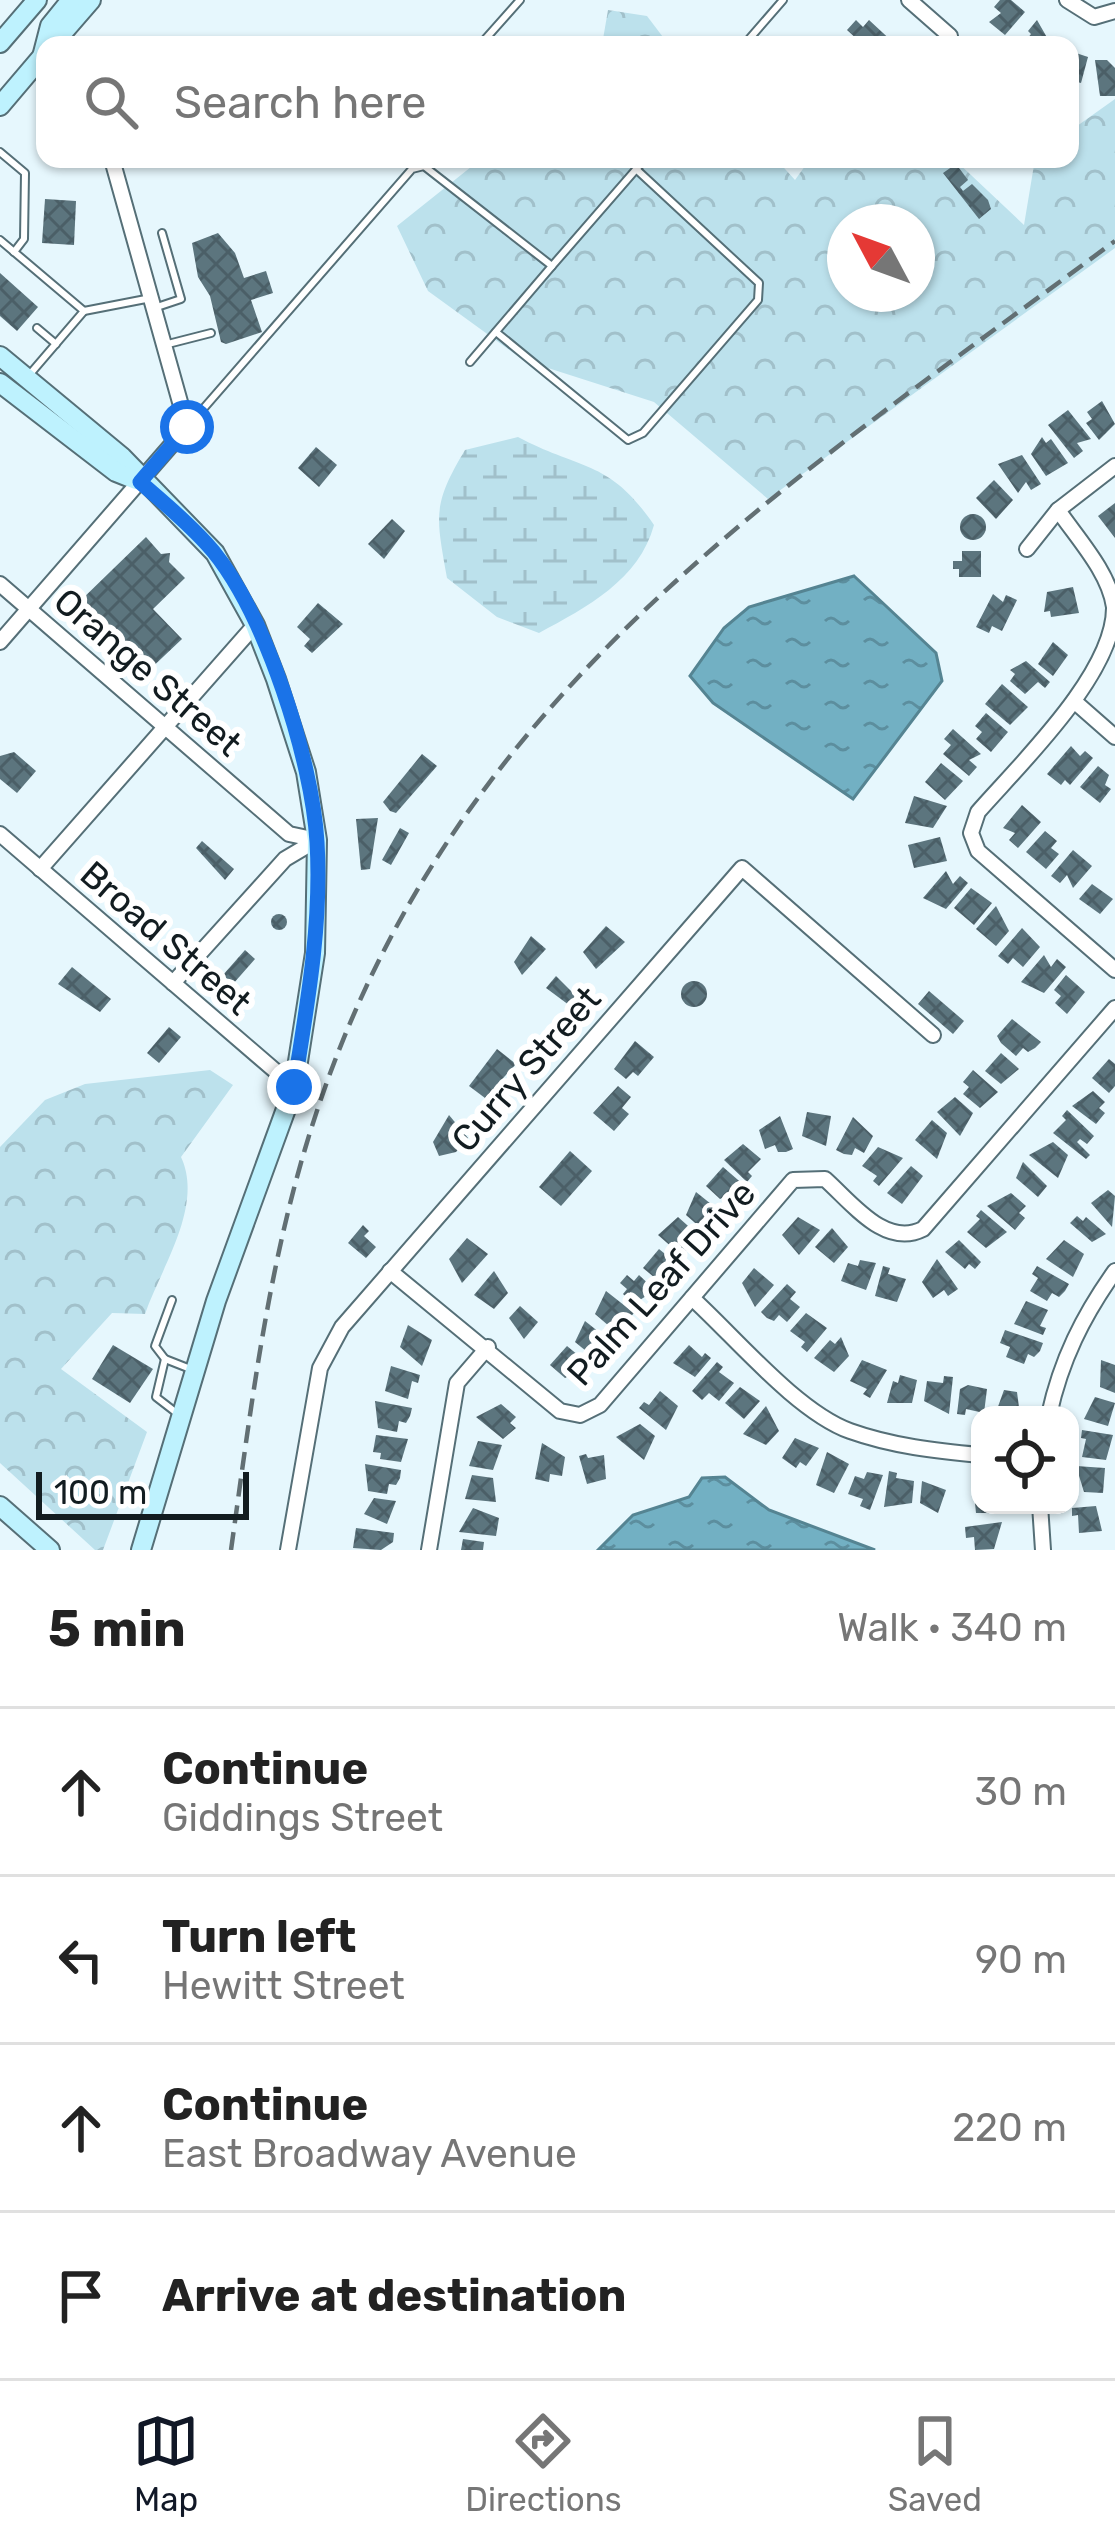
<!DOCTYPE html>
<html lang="en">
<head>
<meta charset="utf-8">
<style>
  body { margin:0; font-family:Rubik,sans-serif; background:#f6f6f6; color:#222 }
  .controls { position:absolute; right:36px; bottom:36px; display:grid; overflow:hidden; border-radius:24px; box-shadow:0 3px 9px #0004 }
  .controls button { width:108px; height:108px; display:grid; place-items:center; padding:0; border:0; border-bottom:3px solid #e0e0e0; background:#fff; color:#222; font:60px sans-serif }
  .compass { position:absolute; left:827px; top:204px; width:108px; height:108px; border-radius:50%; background:#fff; box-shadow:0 3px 9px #0004; rotate:311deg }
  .scale { position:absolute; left:36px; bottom:30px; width:213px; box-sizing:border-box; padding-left:12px; border:6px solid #121c20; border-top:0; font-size:33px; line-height:42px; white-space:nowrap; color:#121c20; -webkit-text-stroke:9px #fff; paint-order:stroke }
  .stop { position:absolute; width:36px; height:36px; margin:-27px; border:9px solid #1a73e8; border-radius:50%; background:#fff }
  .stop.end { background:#1a73e8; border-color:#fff; box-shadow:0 3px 12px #0008 }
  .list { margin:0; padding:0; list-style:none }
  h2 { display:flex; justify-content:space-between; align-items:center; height:156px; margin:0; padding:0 48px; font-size:51px }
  h2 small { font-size:39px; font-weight:400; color:#767676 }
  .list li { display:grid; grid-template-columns:78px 1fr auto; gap:36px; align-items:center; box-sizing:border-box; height:168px; padding:0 48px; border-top:3px solid #e0e0e0 }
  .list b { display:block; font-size:45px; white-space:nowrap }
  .list p { margin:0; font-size:39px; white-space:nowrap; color:#767676 }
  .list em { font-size:39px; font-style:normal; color:#767676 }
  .icon { flex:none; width:66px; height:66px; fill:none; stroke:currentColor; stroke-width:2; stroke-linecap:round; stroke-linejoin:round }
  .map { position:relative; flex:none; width:1115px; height:1550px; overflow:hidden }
  .search { position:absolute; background:#fff; box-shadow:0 3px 9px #0004; left:36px; right:36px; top:36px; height:132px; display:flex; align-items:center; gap:30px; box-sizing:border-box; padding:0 42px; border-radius:24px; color:#767676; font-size:45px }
  .sheet { height:828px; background:#fff }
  nav { display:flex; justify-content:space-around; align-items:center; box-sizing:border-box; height:168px; border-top:3px solid #e0e0e0; background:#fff; font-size:33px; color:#767676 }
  nav a { display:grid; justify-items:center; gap:6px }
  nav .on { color:#111827 }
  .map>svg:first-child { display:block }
</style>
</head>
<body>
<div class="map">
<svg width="1115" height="1550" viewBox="0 0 1115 1550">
  <defs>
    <pattern id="forest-crowns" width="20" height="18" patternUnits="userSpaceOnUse" patternTransform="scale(3)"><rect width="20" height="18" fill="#bce1ec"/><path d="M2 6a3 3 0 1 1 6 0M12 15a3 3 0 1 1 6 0" fill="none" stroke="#a1c0ca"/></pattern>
    <pattern id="wetland-marsh" width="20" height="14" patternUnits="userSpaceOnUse" patternTransform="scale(3)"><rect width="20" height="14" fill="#bce1ec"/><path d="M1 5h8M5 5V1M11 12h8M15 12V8" fill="none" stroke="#a1c0ca"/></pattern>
    <pattern id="water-ripples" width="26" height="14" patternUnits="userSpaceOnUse" patternTransform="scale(3)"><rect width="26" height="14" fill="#72b0c3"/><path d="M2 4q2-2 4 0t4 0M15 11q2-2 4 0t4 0" fill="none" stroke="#5c8e9e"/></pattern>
    <pattern id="building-cross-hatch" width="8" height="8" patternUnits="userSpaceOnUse" patternTransform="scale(3)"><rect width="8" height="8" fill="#5c757e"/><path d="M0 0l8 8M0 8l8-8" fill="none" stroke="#4b5f67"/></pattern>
  </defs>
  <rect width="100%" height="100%" fill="#e6f7fd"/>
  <g fill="url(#forest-crowns)" fill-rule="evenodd">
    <path d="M608,10L647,16L669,45H602Z"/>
    <path d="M1115,99V248L768,499L654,402L523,360L428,291L397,226L481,159H776L795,180L810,159H954L1024,225L1035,159H1070V131ZM845,222H917V294H845Z"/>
    <path d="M210,1070L233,1085L181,1157C204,1206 161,1268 145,1314L112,1313L61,1369L147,1432L103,1550H95L0,1463V1147L45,1100L85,1084Z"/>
  </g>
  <path fill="url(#wetland-marsh)" d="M518,437C582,471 609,459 654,525C639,580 587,607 539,633L497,617L447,578C436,516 432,505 465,450Z"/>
  <g fill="url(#water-ripples)" stroke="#558492" stroke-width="3">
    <path d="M854,576L936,653L942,681L853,799L713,703L690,676L724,628L749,607Z"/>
    <path d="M725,1477L769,1510L875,1550H598L633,1515L689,1497L702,1478Z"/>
  </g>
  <g fill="url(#building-cross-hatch)">
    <path d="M1000,0H1011L1025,12L1005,35L989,22L1001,13L994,7Z"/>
    <path d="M856,20L863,27L869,20L896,45H873L865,37L860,42L847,30Z"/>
    <path d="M1037,20L1049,41L1022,45L1031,34L1028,31Z"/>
    <path d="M1073,52L1088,57L1081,83L1070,80Z"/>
    <path d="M1095,60H1107L1115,68V96H1100Z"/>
    <path d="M956,164L968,180L960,187L963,191L972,184L988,200L991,209L979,219L943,173Z"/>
    <path d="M45,199L76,201L74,245L42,243Z"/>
    <path d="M218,233L235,253L244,278L266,271L273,293L251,300L262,332L226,344L221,342L210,296L198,277L192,243Z"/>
    <path d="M0,273L38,307L17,331L0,316Z"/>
    <path d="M1102,401L1115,424L1099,440L1086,423L1092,419L1087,412Z"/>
    <path d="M1068,410L1091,439L1077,443L1083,451L1074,458L1048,425Z"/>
    <path d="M1042,437L1046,443L1051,439L1068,463L1046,476L1031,454Z"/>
    <path d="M316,447L337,465L319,487L298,468Z"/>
    <path d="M1022,455L1041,484L1031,490L1026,482L1018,493L998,464Z"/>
    <path d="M994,480L1013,500L996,519L976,498Z"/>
    <path d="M1115,503V538L1098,516Z"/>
    <circle cx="973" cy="527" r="13"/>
    <path d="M392,519L405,531L384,559L368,544Z"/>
    <path d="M146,537L161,554L170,553L169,562L185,578L153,609L182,639L145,674L76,605Z"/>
    <path d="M962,551H981V577H959V569H953V561H962Z"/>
    <path d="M1073,587L1079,613L1051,617L1050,611L1044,612L1047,592Z"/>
    <path d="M993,594L1003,602L1006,595L1017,600L1002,631L992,626L989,633L976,627Z"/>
    <path d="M318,603L343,624L312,653L304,646L310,639L297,627Z"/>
    <path d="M1053,642L1068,655L1053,676L1038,664Z"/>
    <path d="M1026,661L1050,682L1045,688L1038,682L1025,694L1010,681L1015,674L1010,670Z"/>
    <path d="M1002,684L1028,707L1010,725L985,704Z"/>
    <path d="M986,713L1008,732L991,752L976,739L982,732L975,726Z"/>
    <path d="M953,729L981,754L969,760L977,767L969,776L943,754L951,745L944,739Z"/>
    <path d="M1071,746L1080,756L1085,751L1093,758L1070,785L1065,780L1061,785L1047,774Z"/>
    <path d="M14,752L36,771L17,793L0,779V756Z"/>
    <path d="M422,754L437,766L396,813L390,811L383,802Z"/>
    <path d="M941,763L963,781L945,800L925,782Z"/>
    <path d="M1098,766L1109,775L1105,785L1111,789L1100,803L1080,787Z"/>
    <path d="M914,796L947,806L933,828L905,823Z"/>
    <path d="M1022,805L1041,822L1018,848L1009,840L1015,833L1003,828Z"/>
    <path d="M378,818L370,869L361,870L356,819Z"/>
    <path d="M400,828L409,833L391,865L382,860Z"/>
    <path d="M1045,831L1057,841L1051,848L1059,854L1046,869L1026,852Z"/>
    <path d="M940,837L947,861L914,868L908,845Z"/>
    <path d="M202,841L234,869L225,880L196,848Z"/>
    <path d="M1073,850L1092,866L1073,888L1067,875L1060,883L1051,876Z"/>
    <path d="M946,871L953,884L960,876L968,883L946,909L923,898Z"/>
    <path d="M1092,884L1113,899L1100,914L1079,899Z"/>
    <path d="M971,888L992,903L974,925L954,908Z"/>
    <path d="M996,906L1009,931L996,946L976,929Z"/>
    <circle cx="279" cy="922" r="8"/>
    <path d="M606,926L625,942L596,969L583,952Z"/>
    <path d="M1022,928L1040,947L1023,967L1013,958L1008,964L998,956Z"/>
    <path d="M531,936L546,949L522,975L514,962Z"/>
    <path d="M245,950L255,959L233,984L223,975Z"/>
    <path d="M1044,955L1051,967L1057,959L1066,967L1044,993L1021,982Z"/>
    <path d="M72,967L111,999L100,1012L58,984Z"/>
    <path d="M1066,975L1085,992L1067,1014L1055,1003L1061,996L1054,990Z"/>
    <path d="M556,976L580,1000L573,1008L546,988Z"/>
    <circle cx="694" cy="994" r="13"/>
    <path d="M929,991L964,1021L953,1034L918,1004Z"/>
    <path d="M1012,1019L1041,1042L1035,1048L1028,1052L1023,1048L1016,1056L1001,1043L997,1036Z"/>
    <path d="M169,1027L181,1037L159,1063L147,1053Z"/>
    <path d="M635,1041L654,1057L638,1076L633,1072L626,1079L614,1069Z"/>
    <path d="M497,1049L516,1064L485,1098L469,1086Z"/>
    <path d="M1001,1053L1019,1069L1001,1084L985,1071Z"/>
    <path d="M1109,1059L1115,1064V1086L1109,1093L1092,1078Z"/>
    <path d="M973,1070L998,1092L980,1108L963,1094L969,1087L963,1082Z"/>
    <path d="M618,1086L631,1097L622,1108L629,1114L614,1131L593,1113Z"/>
    <path d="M1093,1091L1105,1102L1099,1108L1105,1113L1096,1124L1072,1106Z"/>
    <path d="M955,1097L973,1113L960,1136L937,1112Z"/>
    <path d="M1067,1110L1094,1136L1087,1144L1080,1139L1077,1142L1090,1155L1086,1159L1053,1133L1066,1120L1062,1116Z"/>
    <path d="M807,1112L831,1116L826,1146L802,1136Z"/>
    <path d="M449,1115L468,1138L456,1152L439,1156L433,1142Z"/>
    <path d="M780,1116L793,1149L786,1152H778L775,1145L765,1149L759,1130Z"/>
    <path d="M853,1117L873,1136L864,1153L855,1148L852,1155L844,1154L836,1150Z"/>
    <path d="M932,1120L947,1133L937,1159L915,1140Z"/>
    <path d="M1053,1142L1068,1155L1058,1178L1029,1155Z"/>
    <path d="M743,1144L761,1159L748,1172L752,1176L747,1182L724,1160Z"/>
    <path d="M878,1147L903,1158L879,1186L873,1181L877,1176L862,1166Z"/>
    <path d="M570,1151L592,1171L561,1206L539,1187Z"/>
    <path d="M1023,1162L1047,1186L1038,1197L1016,1178Z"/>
    <path d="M911,1166L923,1176L902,1204L887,1193Z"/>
    <path d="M723,1167L745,1186L720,1199L706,1186Z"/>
    <path d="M1108,1190L1115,1196L1112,1227L1091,1203Z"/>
    <path d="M696,1192L721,1212L702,1229L686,1215Z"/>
    <path d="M1011,1193L1026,1206L1019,1213L1025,1218L1015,1230L987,1206Z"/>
    <path d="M981,1210L1007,1232L986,1248L967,1232L980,1219L976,1216Z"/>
    <path d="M1077,1216L1083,1221L1086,1217L1106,1234L1092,1242L1070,1223Z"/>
    <path d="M678,1217L696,1233L683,1246L687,1250L682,1256L658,1235Z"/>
    <path d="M798,1217L820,1230L799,1255L782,1235Z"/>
    <path d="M363,1225L369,1231L364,1236L376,1247L366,1258L348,1243Z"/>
    <path d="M832,1228L848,1247L834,1263L815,1247Z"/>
    <path d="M467,1238L488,1254L462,1283L449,1259Z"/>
    <path d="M959,1240L981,1262L975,1269L969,1264L965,1269L945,1252Z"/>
    <path d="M1064,1240L1084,1254L1073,1277L1046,1259Z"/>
    <path d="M659,1249L676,1263L655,1278L643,1268Z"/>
    <path d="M937,1259L958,1289L948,1296L944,1290L933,1298L922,1282Z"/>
    <path d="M860,1260L876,1263L866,1290L841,1281L848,1263L858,1266Z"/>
    <path d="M883,1266L890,1268L888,1274L906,1279L897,1302L875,1296Z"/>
    <path d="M1037,1266L1069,1284L1065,1291L1059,1297L1052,1293L1047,1301L1030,1291L1038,1278L1032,1274Z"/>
    <path d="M754,1268L774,1285L755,1307L742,1283Z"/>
    <path d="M494,1271L508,1293L494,1309L474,1295Z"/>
    <path d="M627,1275L634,1281L639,1275L655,1290L634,1304L623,1294L627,1289L620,1283Z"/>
    <path d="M787,1284L796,1292L790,1299L800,1307L787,1322L779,1315L774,1321L767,1318L761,1312Z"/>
    <path d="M606,1291L634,1313L629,1319L622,1323L616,1319L609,1326L595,1314Z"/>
    <path d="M1026,1301L1048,1310L1040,1326L1046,1328L1043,1335L1014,1324Z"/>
    <path d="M520,1306L538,1322L524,1339L509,1318Z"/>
    <path d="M806,1313L827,1328L807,1352L801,1347L805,1342L790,1331Z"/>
    <path d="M585,1321L609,1340L591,1355L575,1342Z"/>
    <path d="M408,1325L432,1340L422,1366L400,1347Z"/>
    <path d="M1005,1330L1043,1343L1040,1351L1034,1357L1028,1354L1024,1364L1006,1357L1010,1347L1000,1343Z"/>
    <path d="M841,1337L849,1356L834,1372L814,1358L830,1340L835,1344Z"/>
    <path d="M113,1345L153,1369L130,1403L92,1379Z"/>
    <path d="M689,1345L702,1357L705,1353L711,1358L695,1377L673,1363Z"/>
    <path d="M567,1346L590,1365L565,1378L550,1365Z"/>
    <path d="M862,1360L887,1370L870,1398L863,1394L867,1389L850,1381Z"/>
    <path d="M1101,1360L1115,1365V1393L1100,1387Z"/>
    <path d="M717,1362L723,1367L719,1372L734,1383L719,1401L709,1393L702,1400L692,1391Z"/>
    <path d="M391,1366L420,1375L418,1383L412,1381L408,1399L385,1391Z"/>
    <path d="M900,1375L917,1380L912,1403H887L893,1381L898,1383Z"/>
    <path d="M944,1376L953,1377L949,1414L924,1401L927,1381L943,1383Z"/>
    <path d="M968,1385L987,1389L984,1413L966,1409L965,1415L957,1414L960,1389Z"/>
    <path d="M740,1387L760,1401L744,1419L725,1403Z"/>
    <path d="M1004,1390L1017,1392L1020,1415H995Z"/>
    <path d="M660,1391L678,1406L666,1430L639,1408L644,1402L649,1405Z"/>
    <path d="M1095,1397L1115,1403L1108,1426L1084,1419Z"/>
    <path d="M375,1401L412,1408L410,1416L406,1423L399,1421L397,1432L378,1428Z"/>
    <path d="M501,1404L516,1417L510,1423L516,1428L503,1439L476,1417Z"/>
    <path d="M766,1406L779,1431L766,1445L743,1434Z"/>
    <path d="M640,1424L655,1436L644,1460L616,1437Z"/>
    <path d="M1082,1430L1113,1435L1106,1460L1082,1457L1086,1439L1081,1438Z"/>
    <path d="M376,1435L408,1439L401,1462L380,1459L381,1453L373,1452Z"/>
    <path d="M795,1438L819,1448L806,1466L800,1462L796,1468L782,1458Z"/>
    <path d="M478,1441L502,1445L493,1470L469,1466Z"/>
    <path d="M542,1443L565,1457L562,1476L550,1474L549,1482L535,1479Z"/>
    <path d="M827,1452L849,1464L834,1493L816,1485Z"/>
    <path d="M586,1454L588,1458L604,1455L606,1479L587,1484L579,1456Z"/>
    <path d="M365,1464L401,1470L400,1478L396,1485L389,1484L387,1494L368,1491Z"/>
    <path d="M1076,1466L1105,1468L1103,1493L1084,1492Z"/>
    <path d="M889,1471L897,1473L896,1478L914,1481L912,1503L884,1507Z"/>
    <path d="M867,1472L883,1475L870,1510L860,1506L863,1499L848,1494L855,1476L864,1479Z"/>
    <path d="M472,1475L493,1478L496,1502L465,1499Z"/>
    <path d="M922,1481L946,1490L938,1513L920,1503Z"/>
    <path d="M374,1498L396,1501L387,1524L364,1514Z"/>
    <path d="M975,1503L1008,1505L1009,1513H976Z"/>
    <path d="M1096,1506L1102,1531L1079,1533L1078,1515L1072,1516V1508Z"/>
    <path d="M473,1508L499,1518L496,1536L459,1532Z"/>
    <path d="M1002,1522L994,1549L975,1550L974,1537L966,1538L965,1527Z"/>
    <path d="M356,1528L394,1533L393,1542L381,1550L353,1548Z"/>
    <path d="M463,1539L484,1542L483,1550H461Z"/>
  </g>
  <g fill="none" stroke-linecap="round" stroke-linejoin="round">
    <g stroke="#556f77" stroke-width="10">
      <g id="lane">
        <path d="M480,45L520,0"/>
        <path d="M744,45L783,0"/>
        <path d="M0,152L25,173L24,239L14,252"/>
        <path d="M0,240L84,311L30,374"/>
        <path d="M552,266L645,159"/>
        <path d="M157,307L181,299L162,233"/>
        <path d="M84,311L151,298"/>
        <path d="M37,328L56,344"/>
        <path d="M496,332L628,440L643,433L758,300L759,283L636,169"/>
        <path d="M168,344L211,333"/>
        <path d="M190,424L412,169L424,166L552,266L470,362"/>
        <path d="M172,1300L155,1346L165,1359L193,1370"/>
        <path d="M165,1359L156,1397L178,1414"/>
      </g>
    </g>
    <g stroke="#556f77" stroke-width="18">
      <g id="street">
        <path d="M909,0L950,36"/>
        <path d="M1067,0L1094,17L1115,11"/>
        <path d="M1058,510C1077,538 1109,572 1114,607C1115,673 1020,764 978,812L971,833L978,851L1115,970"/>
        <path d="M1027,549L1058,510L1115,466"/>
        <path d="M0,584L289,834L317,840"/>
        <path d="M0,642L187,427L113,163"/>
        <path d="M1074,701L1115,737"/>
        <path d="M0,834L294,1087"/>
        <path d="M40,869L255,625"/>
        <path d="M173,983L285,859L317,840"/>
        <path d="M390,1271L560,1411L580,1415L600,1405L793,1180L825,1179C852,1203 885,1248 923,1229L1115,1008"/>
        <path d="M692,1298C735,1337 797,1412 850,1431C892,1446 936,1451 980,1455"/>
        <path d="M1049,1415C1061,1360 1083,1316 1115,1271"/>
        <path d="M1040,1505L1043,1550"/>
        <path d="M288,1550L320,1368L342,1327L742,868L933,1035"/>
        <path d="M429,1550L457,1383L488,1347"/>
      </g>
    </g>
    <g stroke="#556f77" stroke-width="22">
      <g id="secondary">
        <path d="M0,43L37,0"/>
        <path d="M52,45L91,0"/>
        <path d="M42,57L50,26L71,0"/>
        <path d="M0,106L45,53"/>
        <path d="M0,356L122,457L215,553L255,625L276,679L306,772L317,840L315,953L294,1087L216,1301L141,1550"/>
        <path d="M0,383L116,472L136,480"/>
        <path d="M0,1506L50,1550"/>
      </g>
    </g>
    <use href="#lane" stroke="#fff" stroke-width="6"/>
    <use href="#street" stroke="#fff" stroke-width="14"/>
    <use href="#secondary" stroke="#bef2fe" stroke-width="18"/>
    <path stroke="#626f73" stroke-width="4.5" stroke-dasharray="18 9" stroke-linecap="butt" d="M231,1550C250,1415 266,1280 305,1149C436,706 766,500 1115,241"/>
  </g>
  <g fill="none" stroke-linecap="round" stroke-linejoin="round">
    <path stroke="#1a73e8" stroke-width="15" d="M187,427L140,482C165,504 192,526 213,551C266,616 312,759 317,842C322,924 307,1006 294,1087"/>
  </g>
  <g text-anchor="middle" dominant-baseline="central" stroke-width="12" stroke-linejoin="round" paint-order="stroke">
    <g font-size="36" fill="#121c20" stroke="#fff">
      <text transform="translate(148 672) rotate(41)">Orange Street</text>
      <text transform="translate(166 938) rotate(41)">Broad Street</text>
      <text transform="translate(526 1069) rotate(-49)">Curry Street</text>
      <text transform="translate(661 1283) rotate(-48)">Palm Leaf Drive</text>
    </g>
  </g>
</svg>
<div class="controls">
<button><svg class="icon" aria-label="locate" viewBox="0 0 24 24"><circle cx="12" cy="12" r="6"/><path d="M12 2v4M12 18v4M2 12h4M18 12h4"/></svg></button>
</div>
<svg class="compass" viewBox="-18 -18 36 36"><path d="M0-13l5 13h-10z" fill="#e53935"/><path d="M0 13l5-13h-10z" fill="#767676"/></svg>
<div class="scale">100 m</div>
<div class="stop" style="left:187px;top:427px"></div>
<div class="stop end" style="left:294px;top:1087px"></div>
<div class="search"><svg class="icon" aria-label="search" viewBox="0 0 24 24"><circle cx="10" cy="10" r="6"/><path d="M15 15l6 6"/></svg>Search here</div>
</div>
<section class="sheet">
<h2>5 min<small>Walk · 340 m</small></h2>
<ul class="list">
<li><svg class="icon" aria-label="ahead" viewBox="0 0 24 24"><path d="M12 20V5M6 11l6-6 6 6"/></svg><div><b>Continue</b><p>Giddings Street</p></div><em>30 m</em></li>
<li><svg class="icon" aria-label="left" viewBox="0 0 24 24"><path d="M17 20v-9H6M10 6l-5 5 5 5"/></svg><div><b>Turn left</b><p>Hewitt Street</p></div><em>90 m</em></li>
<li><svg class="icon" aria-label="ahead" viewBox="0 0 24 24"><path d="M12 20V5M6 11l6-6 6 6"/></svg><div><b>Continue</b><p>East Broadway Avenue</p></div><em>220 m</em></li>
<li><svg class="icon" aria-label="arrive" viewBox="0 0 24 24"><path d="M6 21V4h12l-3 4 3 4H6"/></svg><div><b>Arrive at destination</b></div></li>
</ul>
</section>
<nav>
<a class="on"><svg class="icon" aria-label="map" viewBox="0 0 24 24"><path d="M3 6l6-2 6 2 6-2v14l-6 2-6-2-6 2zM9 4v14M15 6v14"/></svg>Map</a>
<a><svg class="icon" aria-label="directions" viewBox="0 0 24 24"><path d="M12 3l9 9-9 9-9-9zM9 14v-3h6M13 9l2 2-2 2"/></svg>Directions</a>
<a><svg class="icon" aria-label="saved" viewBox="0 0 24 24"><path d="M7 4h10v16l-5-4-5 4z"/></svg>Saved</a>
</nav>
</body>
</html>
